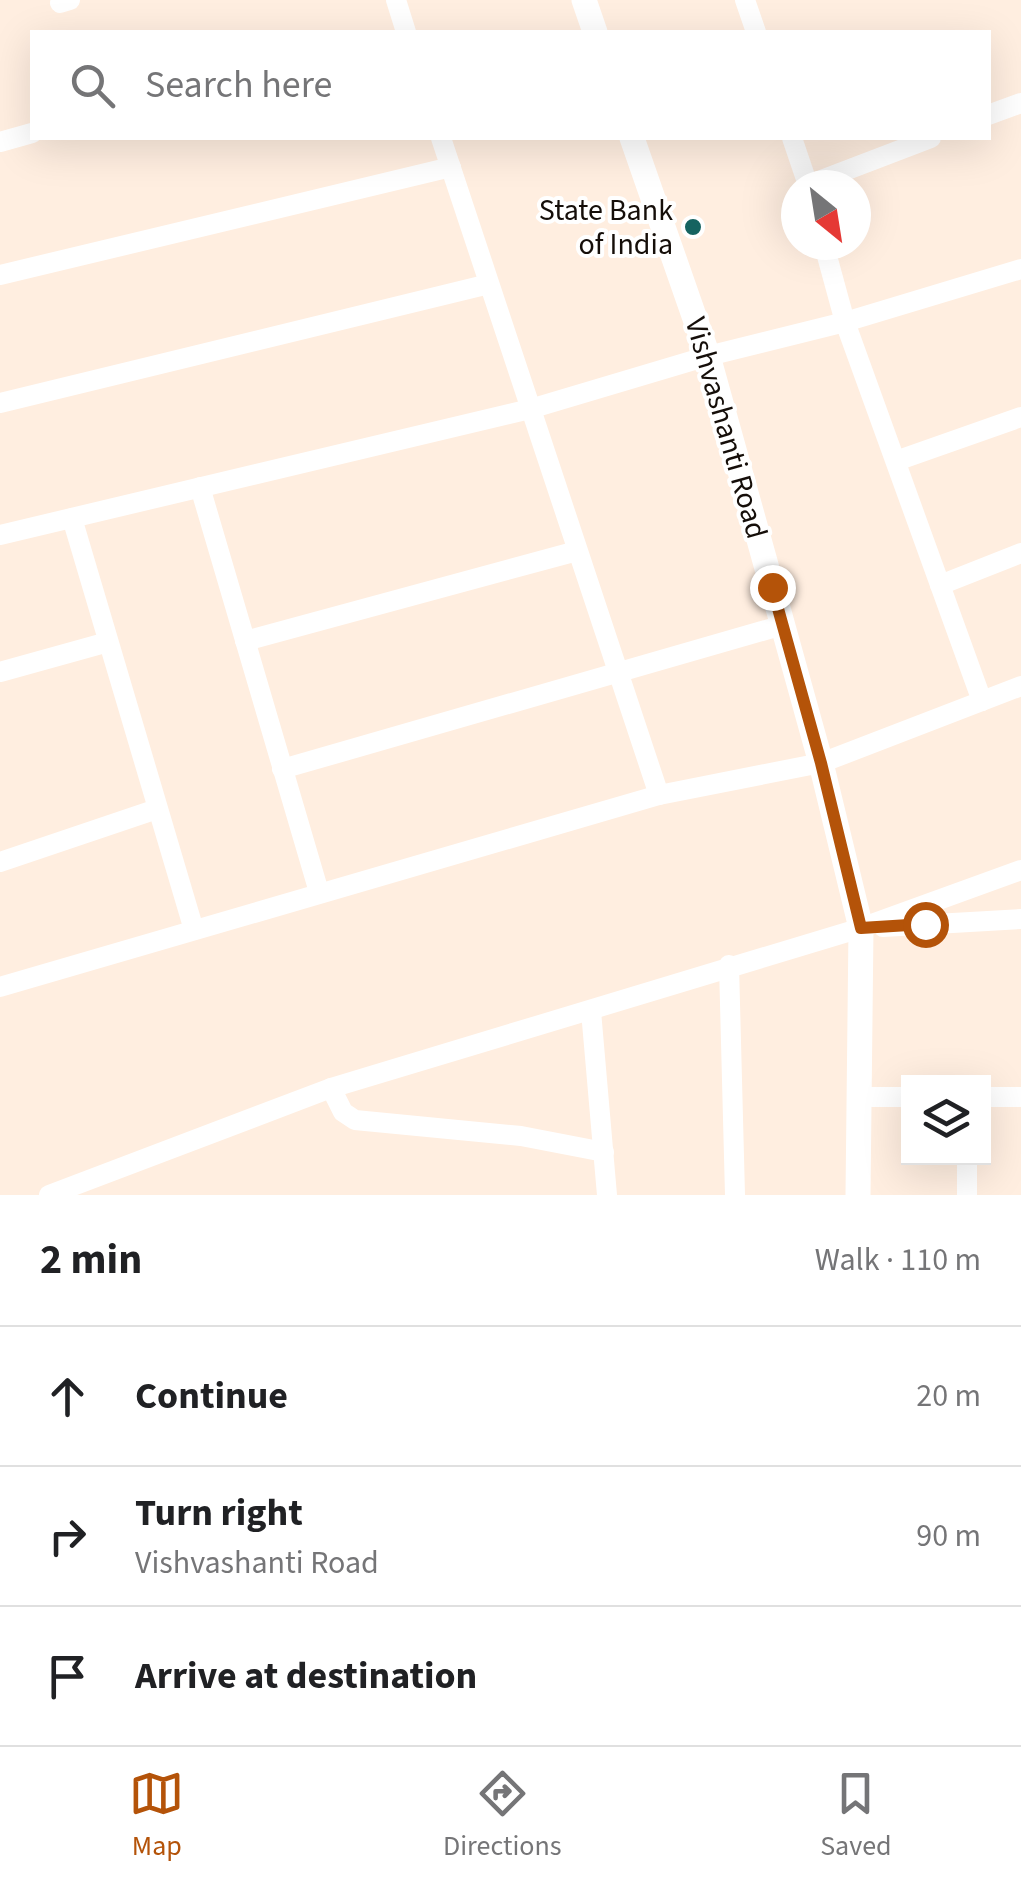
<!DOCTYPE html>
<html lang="en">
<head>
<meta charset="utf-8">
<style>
  body { margin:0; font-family:"Source Sans 3",sans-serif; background:#f6f6f6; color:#202124 }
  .controls { position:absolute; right:30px; bottom:30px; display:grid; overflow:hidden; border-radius:0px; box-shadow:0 10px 40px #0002 }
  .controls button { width:90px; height:90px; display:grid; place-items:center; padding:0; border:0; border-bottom:2px solid #e0e0e0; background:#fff; color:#202124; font:50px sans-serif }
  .compass { position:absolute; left:781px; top:170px; width:90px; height:90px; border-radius:50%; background:#fff; box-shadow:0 10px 40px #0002; rotate:150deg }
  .stop { position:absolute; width:30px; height:30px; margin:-22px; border:8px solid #b45309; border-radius:50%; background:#fff }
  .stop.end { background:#b45309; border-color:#fff; box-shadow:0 2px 10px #0008 }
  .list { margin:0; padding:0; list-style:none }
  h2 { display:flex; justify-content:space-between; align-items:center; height:130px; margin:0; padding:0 40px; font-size:42px }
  h2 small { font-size:32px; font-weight:400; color:#757577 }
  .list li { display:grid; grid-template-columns:65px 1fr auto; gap:30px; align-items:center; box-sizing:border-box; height:140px; padding:0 40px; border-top:2px solid #e0e0e0 }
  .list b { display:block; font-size:38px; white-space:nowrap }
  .list p { margin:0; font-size:32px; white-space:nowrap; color:#757577 }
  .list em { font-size:32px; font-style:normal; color:#757577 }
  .icon { flex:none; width:55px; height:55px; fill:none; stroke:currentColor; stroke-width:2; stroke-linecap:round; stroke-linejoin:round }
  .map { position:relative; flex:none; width:1021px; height:1195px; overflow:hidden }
  .search { position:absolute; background:#fff; box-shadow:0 10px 40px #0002; left:30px; right:30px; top:30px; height:110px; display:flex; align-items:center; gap:25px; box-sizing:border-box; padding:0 35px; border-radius:0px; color:#757577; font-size:38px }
  .sheet { height:550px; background:#fff }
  nav { display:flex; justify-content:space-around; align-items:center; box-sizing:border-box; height:140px; border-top:2px solid #e0e0e0; background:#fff; font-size:28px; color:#757577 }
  nav a { display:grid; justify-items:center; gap:5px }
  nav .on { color:#b45309 }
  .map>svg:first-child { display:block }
</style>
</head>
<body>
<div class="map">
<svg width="1021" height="1195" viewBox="0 0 1021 1195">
  <rect width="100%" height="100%" fill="#ffeee0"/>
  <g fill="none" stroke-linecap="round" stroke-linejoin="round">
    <g stroke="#fff" stroke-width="20">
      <path d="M396,0L406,32"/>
      <path d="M745,0L756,32"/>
      <path d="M60,3L70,0"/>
      <path d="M988,115L1021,103"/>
      <path d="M441,138L659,795"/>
      <path d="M792,138L808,185"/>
      <path d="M0,142L32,133"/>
      <path d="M808,185L931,138"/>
      <path d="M824,245L845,322L982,701"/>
      <path d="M0,275L451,167"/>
      <path d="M0,403L489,284"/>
      <path d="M896,461L1021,417"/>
      <path d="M200,487L319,892"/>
      <path d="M72,518L194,930"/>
      <path d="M0,535L530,409L708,356L845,322L1021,269"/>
      <path d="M940,585L1021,553"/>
      <path d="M245,641L577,551"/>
      <path d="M0,672L108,642"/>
      <path d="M282,769L783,625"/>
      <path d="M0,862L157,809"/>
      <path d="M883,927L1021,919"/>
      <path d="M729,965L735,1195"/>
      <path d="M0,987L659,795L821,763L1021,686"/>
      <path d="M591,1011L607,1195"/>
      <path d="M331,1088L343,1112L355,1120L521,1136L604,1152"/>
      <path d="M859,1097H908"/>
      <path d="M984,1097H1021"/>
      <path d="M967,1158V1195"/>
      <path d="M49,1195L331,1088L861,928L1021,870"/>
    </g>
    <g stroke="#fff" stroke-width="25">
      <path d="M584,0L595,32"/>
      <path d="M632,138L708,356L821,763L861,928L858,1195"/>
    </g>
  </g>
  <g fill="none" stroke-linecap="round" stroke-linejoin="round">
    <path stroke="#b45309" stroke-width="12" d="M772,587L821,763L861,928L925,924"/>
  </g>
  <circle fill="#156360" stroke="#fff" stroke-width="4" cx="693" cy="227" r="10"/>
  <g text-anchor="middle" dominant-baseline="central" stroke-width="8" stroke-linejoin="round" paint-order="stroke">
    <g font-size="30" fill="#150e09" stroke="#fff" text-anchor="end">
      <text x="673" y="210">State Bank<tspan x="673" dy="34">of India</tspan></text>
    </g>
    <g font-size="30" fill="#150e09" stroke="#fff">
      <text transform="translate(726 428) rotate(74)">Vishvashanti Road</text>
    </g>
  </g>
</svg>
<div class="controls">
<button><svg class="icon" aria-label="layers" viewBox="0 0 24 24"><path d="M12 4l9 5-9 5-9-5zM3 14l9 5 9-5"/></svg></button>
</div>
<svg class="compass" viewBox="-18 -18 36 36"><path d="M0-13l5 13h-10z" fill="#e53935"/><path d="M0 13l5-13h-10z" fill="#757577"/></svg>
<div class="stop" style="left:925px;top:924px"></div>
<div class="stop end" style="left:772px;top:587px"></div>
<div class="search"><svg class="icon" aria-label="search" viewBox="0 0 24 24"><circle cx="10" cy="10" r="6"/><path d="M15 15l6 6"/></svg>Search here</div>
</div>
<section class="sheet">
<h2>2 min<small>Walk · 110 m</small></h2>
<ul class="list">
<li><svg class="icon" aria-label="ahead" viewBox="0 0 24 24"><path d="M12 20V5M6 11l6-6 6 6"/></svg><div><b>Continue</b></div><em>20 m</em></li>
<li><svg class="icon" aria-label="right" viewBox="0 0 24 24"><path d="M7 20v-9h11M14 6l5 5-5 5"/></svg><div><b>Turn right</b><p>Vishvashanti Road</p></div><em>90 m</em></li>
<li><svg class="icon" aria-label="arrive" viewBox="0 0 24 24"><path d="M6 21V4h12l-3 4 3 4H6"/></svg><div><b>Arrive at destination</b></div></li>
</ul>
</section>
<nav>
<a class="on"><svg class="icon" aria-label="map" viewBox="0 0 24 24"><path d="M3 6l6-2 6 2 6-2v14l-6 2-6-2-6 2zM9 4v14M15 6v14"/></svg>Map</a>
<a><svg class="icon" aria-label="directions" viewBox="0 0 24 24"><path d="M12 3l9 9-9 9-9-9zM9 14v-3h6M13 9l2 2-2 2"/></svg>Directions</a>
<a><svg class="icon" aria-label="saved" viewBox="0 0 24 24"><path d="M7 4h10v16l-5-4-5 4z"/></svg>Saved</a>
</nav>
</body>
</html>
